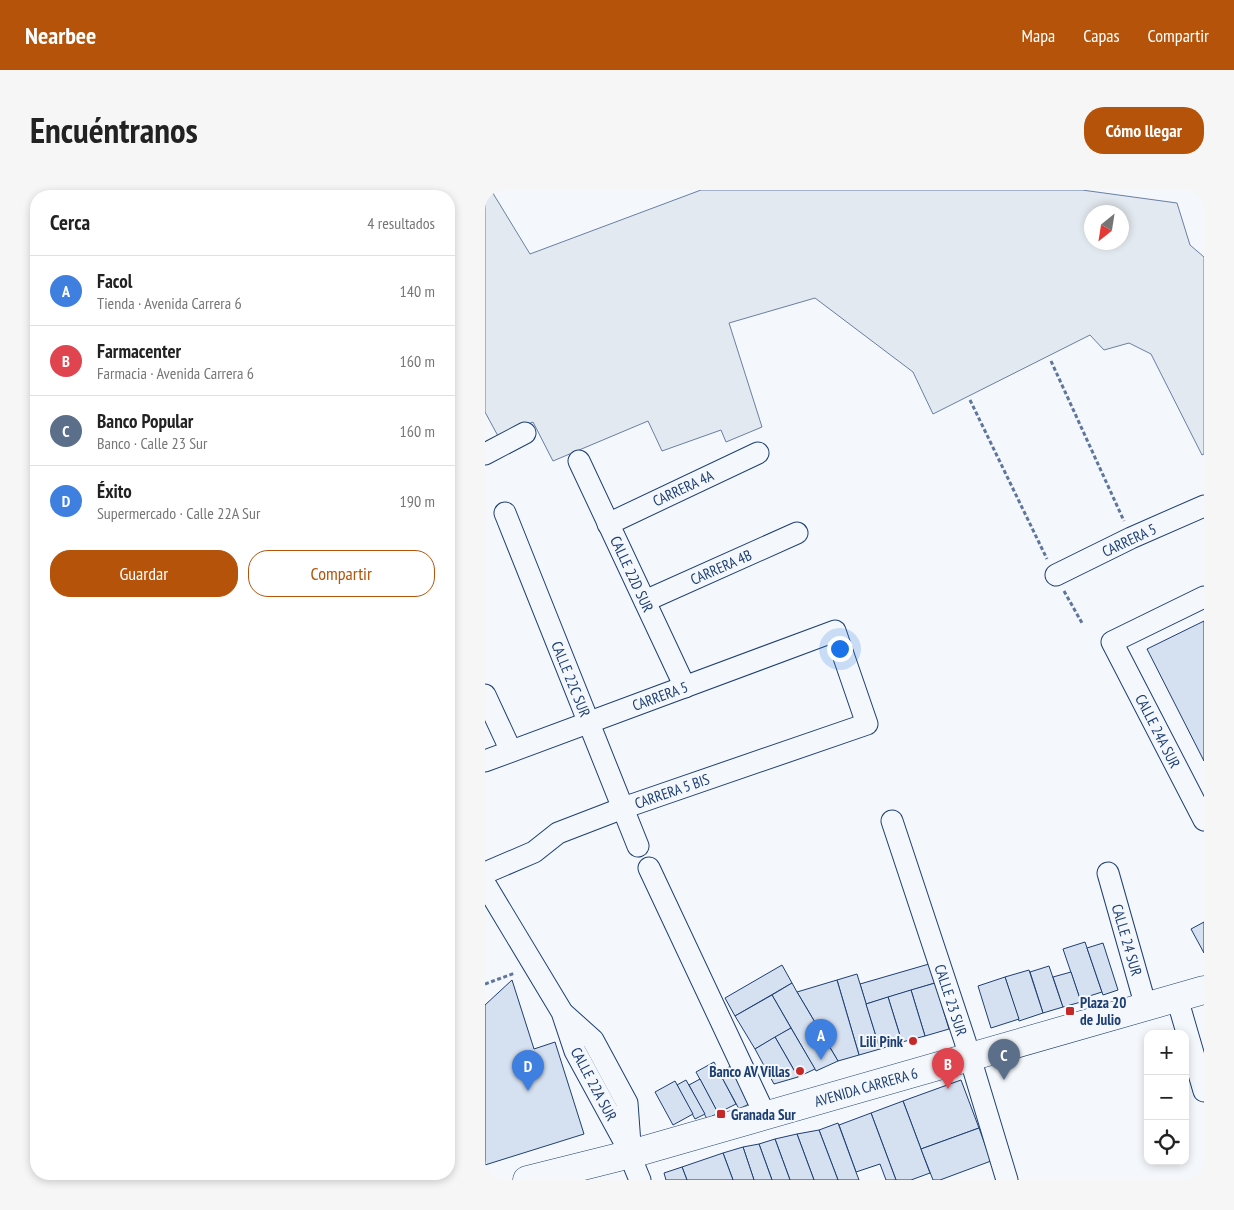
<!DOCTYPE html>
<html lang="es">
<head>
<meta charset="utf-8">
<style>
  body { margin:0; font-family:"PT Sans Narrow",sans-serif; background:#f6f6f6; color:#222 }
  .controls { position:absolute; right:15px; bottom:15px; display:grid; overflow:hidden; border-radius:10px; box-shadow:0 2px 8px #0003 }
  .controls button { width:45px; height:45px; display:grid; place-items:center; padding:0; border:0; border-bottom:1px solid #e0e0e0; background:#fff; color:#222; font:25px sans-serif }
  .compass { position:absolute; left:599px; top:15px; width:45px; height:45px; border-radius:50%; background:#fff; box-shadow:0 2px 8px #0003; rotate:210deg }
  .you { position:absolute; left:354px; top:458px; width:18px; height:18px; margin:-12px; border:4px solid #fff; border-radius:50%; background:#1a73e8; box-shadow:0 0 0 8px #1a73e833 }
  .badge { display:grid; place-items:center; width:32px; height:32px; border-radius:50%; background:#b45309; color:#fff; font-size:16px; font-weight:700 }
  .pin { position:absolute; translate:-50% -41px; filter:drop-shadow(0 1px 2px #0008) }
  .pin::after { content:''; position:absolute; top:26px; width:18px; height:15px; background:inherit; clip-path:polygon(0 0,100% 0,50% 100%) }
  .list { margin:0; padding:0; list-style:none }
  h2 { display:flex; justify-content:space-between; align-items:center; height:65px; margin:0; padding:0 20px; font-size:21px }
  h2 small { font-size:16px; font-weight:400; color:#767676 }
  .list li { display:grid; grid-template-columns:32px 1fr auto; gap:15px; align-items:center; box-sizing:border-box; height:70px; padding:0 20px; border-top:1px solid #e0e0e0 }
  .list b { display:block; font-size:19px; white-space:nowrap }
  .list p { margin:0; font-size:16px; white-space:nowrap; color:#767676 }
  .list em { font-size:16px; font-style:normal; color:#767676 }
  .actions { display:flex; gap:10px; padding:15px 20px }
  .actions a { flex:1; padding:11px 0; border:1px solid #b45309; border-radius:20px; text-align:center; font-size:18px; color:#b45309 }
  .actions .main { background:#b45309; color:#fff }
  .icon { flex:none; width:28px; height:28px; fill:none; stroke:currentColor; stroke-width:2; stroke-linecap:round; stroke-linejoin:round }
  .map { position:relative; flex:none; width:719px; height:990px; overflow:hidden; border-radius:20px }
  header { display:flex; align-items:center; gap:30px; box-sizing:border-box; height:70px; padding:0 25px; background:#b45309; color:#fff }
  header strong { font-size:24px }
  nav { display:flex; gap:28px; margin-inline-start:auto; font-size:18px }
  .intro { display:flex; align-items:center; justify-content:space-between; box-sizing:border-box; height:120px; padding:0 30px }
  h1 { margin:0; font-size:35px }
  .button { padding:12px 22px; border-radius:20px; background:#b45309; color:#fff; font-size:18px; font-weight:700 }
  main { display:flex; gap:30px; padding:0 30px }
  aside { flex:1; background:#fff; border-radius:20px; box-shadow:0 2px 8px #0003 }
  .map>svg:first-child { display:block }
</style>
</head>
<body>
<header>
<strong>Nearbee</strong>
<nav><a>Mapa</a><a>Capas</a><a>Compartir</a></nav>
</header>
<div class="intro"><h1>Encuéntranos</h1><a class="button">Cómo llegar</a></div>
<main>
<aside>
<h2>Cerca<small>4 resultados</small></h2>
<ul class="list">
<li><span class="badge" style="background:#3f7fe0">A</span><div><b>Facol</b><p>Tienda · Avenida Carrera 6</p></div><em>140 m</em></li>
<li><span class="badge" style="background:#e0444e">B</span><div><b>Farmacenter</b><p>Farmacia · Avenida Carrera 6</p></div><em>160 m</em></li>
<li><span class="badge" style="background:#5c6f8a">C</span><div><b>Banco Popular</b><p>Banco · Calle 23 Sur</p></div><em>160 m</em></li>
<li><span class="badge" style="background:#3f7fe0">D</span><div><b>Éxito</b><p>Supermercado · Calle 22A Sur</p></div><em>190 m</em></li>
</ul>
<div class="actions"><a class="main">Guardar</a><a>Compartir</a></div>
</aside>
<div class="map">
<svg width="719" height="990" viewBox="0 0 719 990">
  <rect width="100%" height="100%" fill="#f4f7fb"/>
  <path fill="#e3e9f0" stroke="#687fa3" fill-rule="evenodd" d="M0,0H6L45,64L216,0H597L692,13L705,55L719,67V264L717,265L666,164L644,153L619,160L605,145L448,224L428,182L330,108L244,133L277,237L241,252L236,240L177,261L163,231L68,271L48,232L13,246L0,222ZM606,22H636V52H606Z"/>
  <g fill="#d5e0f0" stroke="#1d3f73">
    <path d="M719,431V571L662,459Z"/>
    <path d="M719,732V763L706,739Z"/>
    <path d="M600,752L617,802L595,809L578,759Z"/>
    <path d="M618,753L633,800L618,805L602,758Z"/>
    <path d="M444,774L450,793L381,814L375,794Z"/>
    <path d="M297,775L307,793L250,826L240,808Z"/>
    <path d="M564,776L578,817L558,823L545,782Z"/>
    <path d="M544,780L558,823L534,831L520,787Z"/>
    <path d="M586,782L596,812L578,817L568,787Z"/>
    <path d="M372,784L395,859L374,865L352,790Z"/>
    <path d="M520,787L534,829L506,838L493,796Z"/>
    <path d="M27,790L49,859L70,852L99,944L0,975V815Z"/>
    <path d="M352,790L374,865L353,871L312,802Z"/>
    <path d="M307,793L312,802L353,871L331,881L287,805Z"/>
    <path d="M450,793L464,839L440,846L426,800Z"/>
    <path d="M426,800L440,846L417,852L403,807Z"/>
    <path d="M287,805L306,838L270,859L250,826Z"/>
    <path d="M403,807L417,852L395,859L381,814Z"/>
    <path d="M306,838L330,879L313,887L290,847Z"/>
    <path d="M290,847L313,887L289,894L270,859Z"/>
    <path d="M229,872L251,914L233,923L211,882Z"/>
    <path d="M250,874L270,911L254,919L234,882Z"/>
    <path d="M215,889L233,923L222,929L204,895Z"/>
    <path d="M201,890L220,924L210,929L192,895Z"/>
    <path d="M476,890L494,938L436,959L418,911Z"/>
    <path d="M190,891L208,924L188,935L170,902Z"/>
    <path d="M418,911L445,983L426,990H411L386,923Z"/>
    <path d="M386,923L411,990H401L395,974L371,982L354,935Z"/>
    <path d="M353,933L371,982L374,990H353L334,940Z"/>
    <path d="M494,938L506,971L455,990H448L436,959Z"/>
    <path d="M334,940L353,990H329L312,944Z"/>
    <path d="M312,944L329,990H305L290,949Z"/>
    <path d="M290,949L305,990H287L274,954Z"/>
    <path d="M274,954L287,990H269L258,957Z"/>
    <path d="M258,957L269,990H248L238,963Z"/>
    <path d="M238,963L248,990H202L197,977Z"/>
    <path d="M197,977L202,990H181L179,983Z"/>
  </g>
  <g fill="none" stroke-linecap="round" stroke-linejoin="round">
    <g stroke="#1d3f73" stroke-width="23">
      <g id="minor">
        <path d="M0,264L40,243"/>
        <path d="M94,271L200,497"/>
        <path d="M20,323L153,656"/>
        <path d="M123,334L273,263"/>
        <path d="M571,385L646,348L719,316"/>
        <path d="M719,407L627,452L719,630"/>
        <path d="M160,411L312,343"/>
        <path d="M0,505L26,561"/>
        <path d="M0,571L350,441L382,534L138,618L73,643L49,662L0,683"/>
        <path d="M407,631L480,851L522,990"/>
        <path d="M164,678L280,925"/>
        <path d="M623,683L661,817"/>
        <path d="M0,694L77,822L90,861L139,951L155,990"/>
        <path d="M692,808L719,901"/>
        <path d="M79,824L108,850L142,913L145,954"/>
      </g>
    </g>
    <g stroke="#1d3f73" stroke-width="29">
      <path id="major" d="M42,990L146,964L719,800"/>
    </g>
    <g stroke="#5e769c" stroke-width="3" stroke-dasharray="4 2.5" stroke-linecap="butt">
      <path d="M566,171L639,331"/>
      <path d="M485,210L562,369"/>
      <path d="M579,401L597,433"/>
      <path d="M0,794L30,783"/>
    </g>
    <use href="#minor" stroke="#f4f7fb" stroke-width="21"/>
    <use href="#major" stroke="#f4f7fb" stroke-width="28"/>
  </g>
  <g fill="#c62828" stroke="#f4f7fb" stroke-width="2">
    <rect x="580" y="816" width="10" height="10" rx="2.5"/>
    <circle cx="428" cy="851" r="5"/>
    <circle cx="315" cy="881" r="5"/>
    <rect x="231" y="919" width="10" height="10" rx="2.5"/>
  </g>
  <g text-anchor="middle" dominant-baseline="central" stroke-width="4" stroke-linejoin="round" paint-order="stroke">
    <g font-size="15" fill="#1d3f73" stroke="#f4f7fb">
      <text transform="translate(198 298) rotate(-25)">CARRERA 4A</text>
      <text transform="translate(644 350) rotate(-25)">CARRERA 5</text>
      <text transform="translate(236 377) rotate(-24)">CARRERA 4B</text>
      <text transform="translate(147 384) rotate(65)">CALLE 22D SUR</text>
      <text transform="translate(86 489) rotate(68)">CALLE 22C SUR</text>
      <text transform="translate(175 506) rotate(-20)">CARRERA 5</text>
      <text transform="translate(673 541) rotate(63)">CALLE 24A SUR</text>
      <text transform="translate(187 601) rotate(-19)">CARRERA 5 BIS</text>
      <text transform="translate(642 750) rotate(74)">CALLE 24 SUR</text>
      <text transform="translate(466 810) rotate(72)">CALLE 23 SUR</text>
      <text transform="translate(109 894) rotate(62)">CALLE 22A SUR</text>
      <text transform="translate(381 897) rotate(-16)">AVENIDA CARRERA 6</text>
    </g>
    <g font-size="15" font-weight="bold" fill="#1d3f73" stroke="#f4f7fb" text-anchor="start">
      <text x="595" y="812">Plaza 20<tspan x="595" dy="17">de Julio</tspan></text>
      <text x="418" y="851" text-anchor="end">Lili Pink</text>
      <text x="305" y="881" text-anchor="end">Banco AV Villas</text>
      <text x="246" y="924">Granada Sur</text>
    </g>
  </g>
</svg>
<div class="controls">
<button>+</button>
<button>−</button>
<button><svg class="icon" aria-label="locate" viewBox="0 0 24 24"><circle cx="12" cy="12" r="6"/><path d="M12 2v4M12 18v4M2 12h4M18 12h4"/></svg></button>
</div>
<svg class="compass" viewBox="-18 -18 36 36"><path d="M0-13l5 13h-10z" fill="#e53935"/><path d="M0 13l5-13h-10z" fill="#767676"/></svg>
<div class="you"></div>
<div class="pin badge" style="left:336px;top:870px;background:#3f7fe0">A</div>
<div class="pin badge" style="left:463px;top:899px;background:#e0444e">B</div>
<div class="pin badge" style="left:519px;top:890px;background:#5c6f8a">C</div>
<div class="pin badge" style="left:43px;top:901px;background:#3f7fe0">D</div>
</div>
</main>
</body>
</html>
